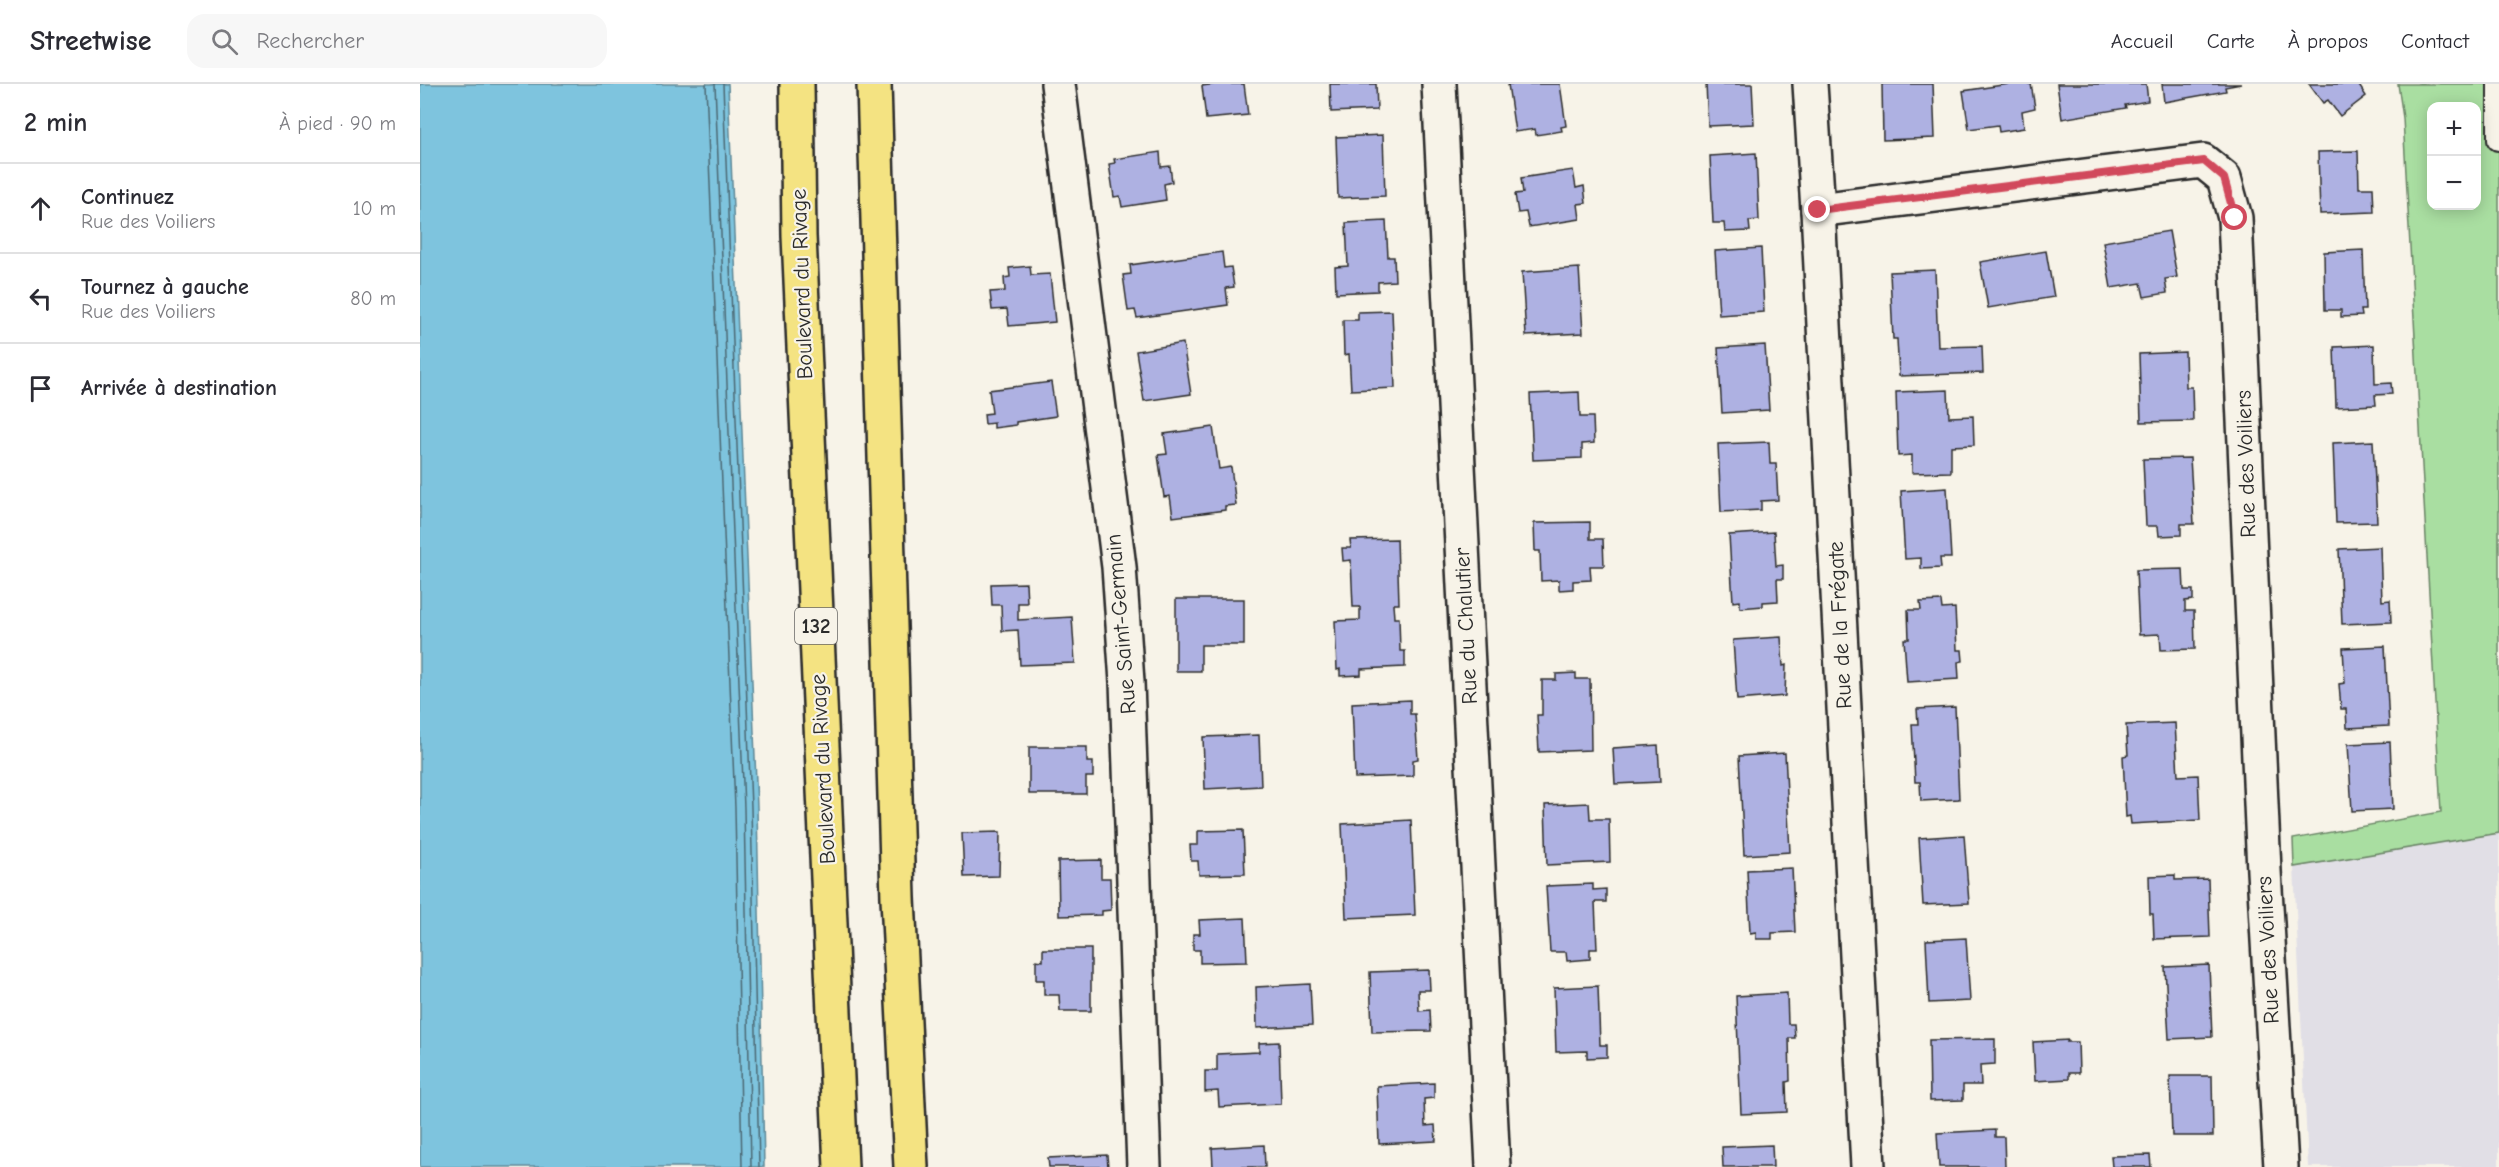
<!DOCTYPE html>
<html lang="fr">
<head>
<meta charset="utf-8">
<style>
  body { margin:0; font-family:"Comic Neue",sans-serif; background:#f7f7f7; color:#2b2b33 }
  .controls { position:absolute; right:18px; top:18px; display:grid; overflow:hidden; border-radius:12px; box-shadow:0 3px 15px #0003 }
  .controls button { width:54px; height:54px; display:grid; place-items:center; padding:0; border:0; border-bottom:2px solid #e1e1e2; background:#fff; color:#2b2b33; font:30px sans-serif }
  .stop { position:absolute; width:18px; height:18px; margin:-14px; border:4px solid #d1495b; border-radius:50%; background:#fff }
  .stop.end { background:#d1495b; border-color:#fff; box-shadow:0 2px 6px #0008 }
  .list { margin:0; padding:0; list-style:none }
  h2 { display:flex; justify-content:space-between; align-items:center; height:78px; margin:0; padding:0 24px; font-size:26px }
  h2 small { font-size:20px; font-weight:400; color:#7c7c81 }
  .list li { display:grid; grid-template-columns:39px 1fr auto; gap:18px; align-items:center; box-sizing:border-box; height:90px; padding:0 24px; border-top:2px solid #e1e1e2 }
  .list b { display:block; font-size:22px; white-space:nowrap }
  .list p { margin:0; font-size:20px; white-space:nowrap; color:#7c7c81 }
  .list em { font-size:20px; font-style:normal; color:#7c7c81 }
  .icon { flex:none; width:33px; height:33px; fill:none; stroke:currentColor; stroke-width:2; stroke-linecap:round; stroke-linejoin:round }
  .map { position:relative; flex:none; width:2079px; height:1083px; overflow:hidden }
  header { display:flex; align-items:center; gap:36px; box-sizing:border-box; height:84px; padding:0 30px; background:#fff; border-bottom:2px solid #e1e1e2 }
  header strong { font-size:28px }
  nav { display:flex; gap:33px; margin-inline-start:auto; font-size:21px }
  .search { width:420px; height:54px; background:#f7f7f7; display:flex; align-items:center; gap:15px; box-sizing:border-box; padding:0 21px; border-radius:18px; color:#7c7c81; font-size:22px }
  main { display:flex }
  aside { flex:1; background:#fff }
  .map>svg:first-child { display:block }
</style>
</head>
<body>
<header>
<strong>Streetwise</strong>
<div class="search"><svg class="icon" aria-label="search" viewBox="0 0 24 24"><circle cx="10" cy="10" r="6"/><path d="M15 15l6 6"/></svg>Rechercher</div>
<nav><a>Accueil</a><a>Carte</a><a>À propos</a><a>Contact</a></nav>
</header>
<main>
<aside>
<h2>2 min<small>À pied · 90 m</small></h2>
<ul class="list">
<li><svg class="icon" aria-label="ahead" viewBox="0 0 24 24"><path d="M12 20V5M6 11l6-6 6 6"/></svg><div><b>Continuez</b><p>Rue des Voiliers</p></div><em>10 m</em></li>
<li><svg class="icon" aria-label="left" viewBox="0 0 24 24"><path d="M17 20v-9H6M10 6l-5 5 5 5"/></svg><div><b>Tournez à gauche</b><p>Rue des Voiliers</p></div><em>80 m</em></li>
<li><svg class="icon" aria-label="arrive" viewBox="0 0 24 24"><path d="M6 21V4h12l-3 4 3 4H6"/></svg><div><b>Arrivée à destination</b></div></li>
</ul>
</aside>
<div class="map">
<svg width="2079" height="1083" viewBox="0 0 2079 1083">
  <rect width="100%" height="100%" fill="#f7f3e8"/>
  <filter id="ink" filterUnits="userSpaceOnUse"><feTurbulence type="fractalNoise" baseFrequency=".0167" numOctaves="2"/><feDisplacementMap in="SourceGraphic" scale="12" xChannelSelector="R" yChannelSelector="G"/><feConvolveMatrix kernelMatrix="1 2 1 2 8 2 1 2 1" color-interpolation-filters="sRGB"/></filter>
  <g filter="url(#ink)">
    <path fill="#e1dfe6" d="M2079,749V1083H1888L1874,783Z"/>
    <path fill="#a9dea1" stroke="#6a8466" stroke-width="1.5" fill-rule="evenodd" d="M1978,0H2079V749L1874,783L1873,755L2021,728L1983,34ZM2012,22H2056V122H2012Z"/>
    <path fill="#7ec4de" stroke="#5d8796" stroke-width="1.5" d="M0,0H308L337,723L344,1083H0Z"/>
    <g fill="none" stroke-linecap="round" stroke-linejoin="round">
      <g stroke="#4c6873" stroke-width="1.5">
        <path d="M286,0L315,724L322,1083"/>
        <path d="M295,0L324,724L331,1083"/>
        <path d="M303,0L331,723L339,1083"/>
      </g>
    </g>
    <g fill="#aeb1e2" stroke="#2b2b2b" stroke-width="1.5">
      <path d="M796,0H824L828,31L786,35L782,2Z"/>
      <path d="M910,0H956L957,26L911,28Z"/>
      <path d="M1088,0H1140L1146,42L1141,43L1142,47L1116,51L1115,45L1095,48Z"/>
      <path d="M1286,0H1332L1334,40L1288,42Z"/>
      <path d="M1462,0H1513L1515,54L1463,56Z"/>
      <path d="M1589,0H1611L1615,24L1602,27L1604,44L1579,48L1578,41L1549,45L1543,7Z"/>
      <path d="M1637,0H1726L1728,17L1705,21L1706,24L1642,35Z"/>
      <path d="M1742,0H1821L1805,3L1806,7L1744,18Z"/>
      <path d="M1889,0H1938L1946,12L1920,32L1908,16L1903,19Z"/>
      <path d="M963,51L965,112L918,114L916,53Z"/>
      <path d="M1938,67L1939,104H1953L1954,128L1900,130L1898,68Z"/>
      <path d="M740,68L741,83L750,82L752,98L744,100L746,116L702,123L700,112L694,113L689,80L695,79L694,75Z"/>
      <path d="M1336,69L1339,136L1329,137L1330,147L1305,148L1304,139H1293L1290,72Z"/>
      <path d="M1153,86L1156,104L1164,102L1166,119L1158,120L1160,135L1109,143L1106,128L1098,129L1095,110L1103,109L1101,94Z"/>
      <path d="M966,137L968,173H974L975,197L958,198V207L916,209L915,183L928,182L926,139Z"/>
      <path d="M1749,147L1757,193L1745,195L1747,209L1724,213L1721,199L1691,204L1683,158Z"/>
      <path d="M1341,164L1344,228L1299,231L1295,167Z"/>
      <path d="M1943,166L1945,226H1941L1942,232L1921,233V226H1905L1904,168Z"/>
      <path d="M1626,167L1634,213L1568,224L1560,178Z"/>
      <path d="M802,168L804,184L811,183L814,203L806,204L808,221L717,234L715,226L708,227L703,191L711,190L710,181Z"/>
      <path d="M610,182L611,191L630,190L635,238L589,242L587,225L572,226L570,208L585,207L584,194L590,193L589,184Z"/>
      <path d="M1159,184L1163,249L1106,252L1102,188Z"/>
      <path d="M1515,186L1518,263L1562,262L1563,289L1479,292L1477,255H1473L1470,188Z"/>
      <path d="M972,227L975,304L931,306L929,270L924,271L923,236H938V228Z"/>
      <path d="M763,259L771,310L724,317L716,267Z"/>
      <path d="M1345,261L1349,326L1302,329L1298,264Z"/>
      <path d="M1954,261L1955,300L1971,299L1972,310L1955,311L1956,321L1916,323L1914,263Z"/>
      <path d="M1765,268L1766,303H1772L1773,337L1721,338L1719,270Z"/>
      <path d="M631,298L636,332L596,338V341L574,344V339L565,340L564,330L572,329L569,306Z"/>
      <path d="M1528,306L1529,333L1553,332L1554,361L1531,362V388L1492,389V371L1478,372L1476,308Z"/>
      <path d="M1159,308L1160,333H1173L1174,359L1162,360V374L1113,376L1110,310Z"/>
      <path d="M793,343L799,385L811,383L816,421L805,422V426L753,433L750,412L744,413L738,371L747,370L744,350Z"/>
      <path d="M1953,357L1957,438L1916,439L1913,359Z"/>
      <path d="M1349,358L1350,380H1356L1358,416L1341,417V426L1301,428L1298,360Z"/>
      <path d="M1770,374L1774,440H1761V451L1739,452L1738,442H1726L1723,375Z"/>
      <path d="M1527,404L1531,474H1520L1521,484L1501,485V474L1485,475L1481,407Z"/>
      <path d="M1170,438V455H1183L1184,482H1170L1171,496L1153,497V505L1139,506V496L1121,497L1120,467H1115L1114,439Z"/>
      <path d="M1354,448L1356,482L1363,481V495H1357L1358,517L1343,518V522L1320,524V517L1313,518L1309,451Z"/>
      <path d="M977,455L979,520H973L974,534H979L980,567H985V583L941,585V591L920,592V585L917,586L915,537L940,536V523H933L931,476L923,477L922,464H931L930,456Z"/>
      <path d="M1960,463L1962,517L1970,516L1971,538L1922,540L1919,465Z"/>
      <path d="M1763,485L1764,506H1773V516L1765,517V527H1774L1775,565L1741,566L1740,550L1719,551L1716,486Z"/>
      <path d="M606,499L607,519H598V536L652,533L655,579L600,581L598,546L582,547L581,521H572L571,500Z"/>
      <path d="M756,515H824V561H781V587H756Z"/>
      <path d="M1521,517L1522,525L1535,524L1537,566H1542L1543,577L1538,578L1539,595L1487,598L1484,555H1489L1488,526H1501L1500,518Z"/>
      <path d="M1361,553L1363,582L1366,581L1365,612L1317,616L1313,556Z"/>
      <path d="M1965,562L1969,642L1927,644L1926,625H1921L1919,600L1925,599L1923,564Z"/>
      <path d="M1156,589V595H1170L1171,666L1119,668L1117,631H1122V596H1136V590Z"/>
      <path d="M990,616V630H995L998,675L993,676V692L935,694L932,619Z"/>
      <path d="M1535,623L1539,715L1501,717L1500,698H1495L1492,640H1498L1497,625Z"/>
      <path d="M1755,639L1758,692L1778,691L1780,736L1711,740L1710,732L1706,733L1703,672L1708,671L1706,641Z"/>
      <path d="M839,651L841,702L785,705L783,653Z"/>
      <path d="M1970,658L1973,725L1932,727L1928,660Z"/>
      <path d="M1238,661L1240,698L1195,700L1193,664Z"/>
      <path d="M609,663H667V678H673V693H666V710H609Z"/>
      <path d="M1365,669L1370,768L1324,771L1319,672Z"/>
      <path d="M1169,719L1170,735H1189L1190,778L1127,781L1125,721Z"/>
      <path d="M991,736L995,831L926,834L922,740Z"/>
      <path d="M823,746L825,790L779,791L778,777H771L770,761H778V747Z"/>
      <path d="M580,748L579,792L544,793L542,749Z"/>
      <path d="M1544,751L1549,819L1503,821L1499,754Z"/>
      <path d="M681,776V794H690L691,826L682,827V831L639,832L638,777Z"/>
      <path d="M1372,784L1375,848L1352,849V855H1336V848L1330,849L1327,786Z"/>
      <path d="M1755,791V796L1788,795L1790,853L1734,855L1733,830H1730L1729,792Z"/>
      <path d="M1173,800V806L1186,805V818H1175L1177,865H1170V875L1147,877L1146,868H1130L1126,802Z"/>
      <path d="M825,834L827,878L780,879V866H773V850H780L779,836Z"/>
      <path d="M1546,854L1550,917L1509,919L1506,856Z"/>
      <path d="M623,865H671V927H640L639,911H624V896H616V876L623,877Z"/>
      <path d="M1789,881L1792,953L1749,955L1745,883Z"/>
      <path d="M1009,886L1010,906H998L999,927L1010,926L1011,947L952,948L950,888Z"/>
      <path d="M890,900L892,941L837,944L836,903Z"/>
      <path d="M1178,902L1180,961H1187V973L1167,974V967L1136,968L1134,904Z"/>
      <path d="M1367,909L1368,940H1374L1375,954H1369L1370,997L1366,998L1367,1028L1321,1030L1316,912Z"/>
      <path d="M1575,955V980L1560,981L1561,1001H1543V1016L1510,1017L1509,956Z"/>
      <path d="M1648,956L1647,958H1658L1659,989H1649V995L1615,997L1613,958Z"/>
      <path d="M859,958L861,1020L799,1023L798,1007L785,1008V987H797V970L839,968V959Z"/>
      <path d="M1750,992H1792L1793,1052H1752Z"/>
      <path d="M1014,999V1014L1004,1015L1005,1042L1015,1041L1016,1057L959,1060L957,1002Z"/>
      <path d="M1575,1046V1053H1584L1585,1083H1519L1517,1049Z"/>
      <path d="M844,1061L845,1083H793L792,1064Z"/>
      <path d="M1352,1061L1353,1083H1303L1302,1063Z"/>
      <path d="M687,1071L688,1083H629L628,1074Z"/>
      <path d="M1730,1071L1731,1083H1692L1691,1072Z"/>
    </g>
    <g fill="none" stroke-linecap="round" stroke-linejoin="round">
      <g stroke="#2b2b2b" stroke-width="24">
        <path id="lane" d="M2078,56V0"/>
      </g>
      <g stroke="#2b2b2b" stroke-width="38">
        <g id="street">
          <path d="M1019,0L1073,1083"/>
          <path d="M1390,0L1398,126L1448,1083"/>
          <path d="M1398,126L1783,77L1804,94L1815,134L1844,787L1861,1083"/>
        </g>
      </g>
      <g stroke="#2b2b2b" stroke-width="38">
        <path id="secondary" d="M638,0L699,483L707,598L724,1083"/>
      </g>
      <g stroke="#2b2b2b" stroke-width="38">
        <g id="primary">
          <path d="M377,0L379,152L421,1083"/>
          <path d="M454,0L478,814L491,1083"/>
        </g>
      </g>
      <use href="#lane" stroke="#f7f3e8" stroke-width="20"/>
      <use href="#street" stroke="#f7f3e8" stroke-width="33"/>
      <use href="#secondary" stroke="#f7f3e8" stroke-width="33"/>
      <use href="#primary" stroke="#f4e382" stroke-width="33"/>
    </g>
  </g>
  <g fill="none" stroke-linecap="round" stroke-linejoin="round" filter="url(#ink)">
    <path stroke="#d1495b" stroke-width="8" d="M1398,126L1784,77L1804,94L1815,134"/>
  </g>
  <g text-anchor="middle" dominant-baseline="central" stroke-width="4.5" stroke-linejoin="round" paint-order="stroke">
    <rect fill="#f7f3e8" stroke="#686764" stroke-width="1.5" x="375" y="524" width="42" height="36" rx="4.5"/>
    <g font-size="21" font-weight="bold" fill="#2b2b2b">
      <text x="396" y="542">132</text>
    </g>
    <g font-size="22" fill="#2b2b2b" stroke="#f7f3e8">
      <text transform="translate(382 200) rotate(-92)">Boulevard du Rivage</text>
      <text transform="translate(1826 380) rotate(-92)">Rue des Voiliers</text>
      <text transform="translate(701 540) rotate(-95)">Rue Saint-Germain</text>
      <text transform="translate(1420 541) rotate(-93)">Rue de la Frégate</text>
      <text transform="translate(1046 542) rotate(-93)">Rue du Chalutier</text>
      <text transform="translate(403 685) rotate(-93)">Boulevard du Rivage</text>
      <text transform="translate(1848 866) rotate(-93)">Rue des Voiliers</text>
    </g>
  </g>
</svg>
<div class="controls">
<button>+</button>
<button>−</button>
</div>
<div class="stop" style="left:1815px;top:134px"></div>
<div class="stop end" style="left:1398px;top:126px"></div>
</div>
</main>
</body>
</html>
